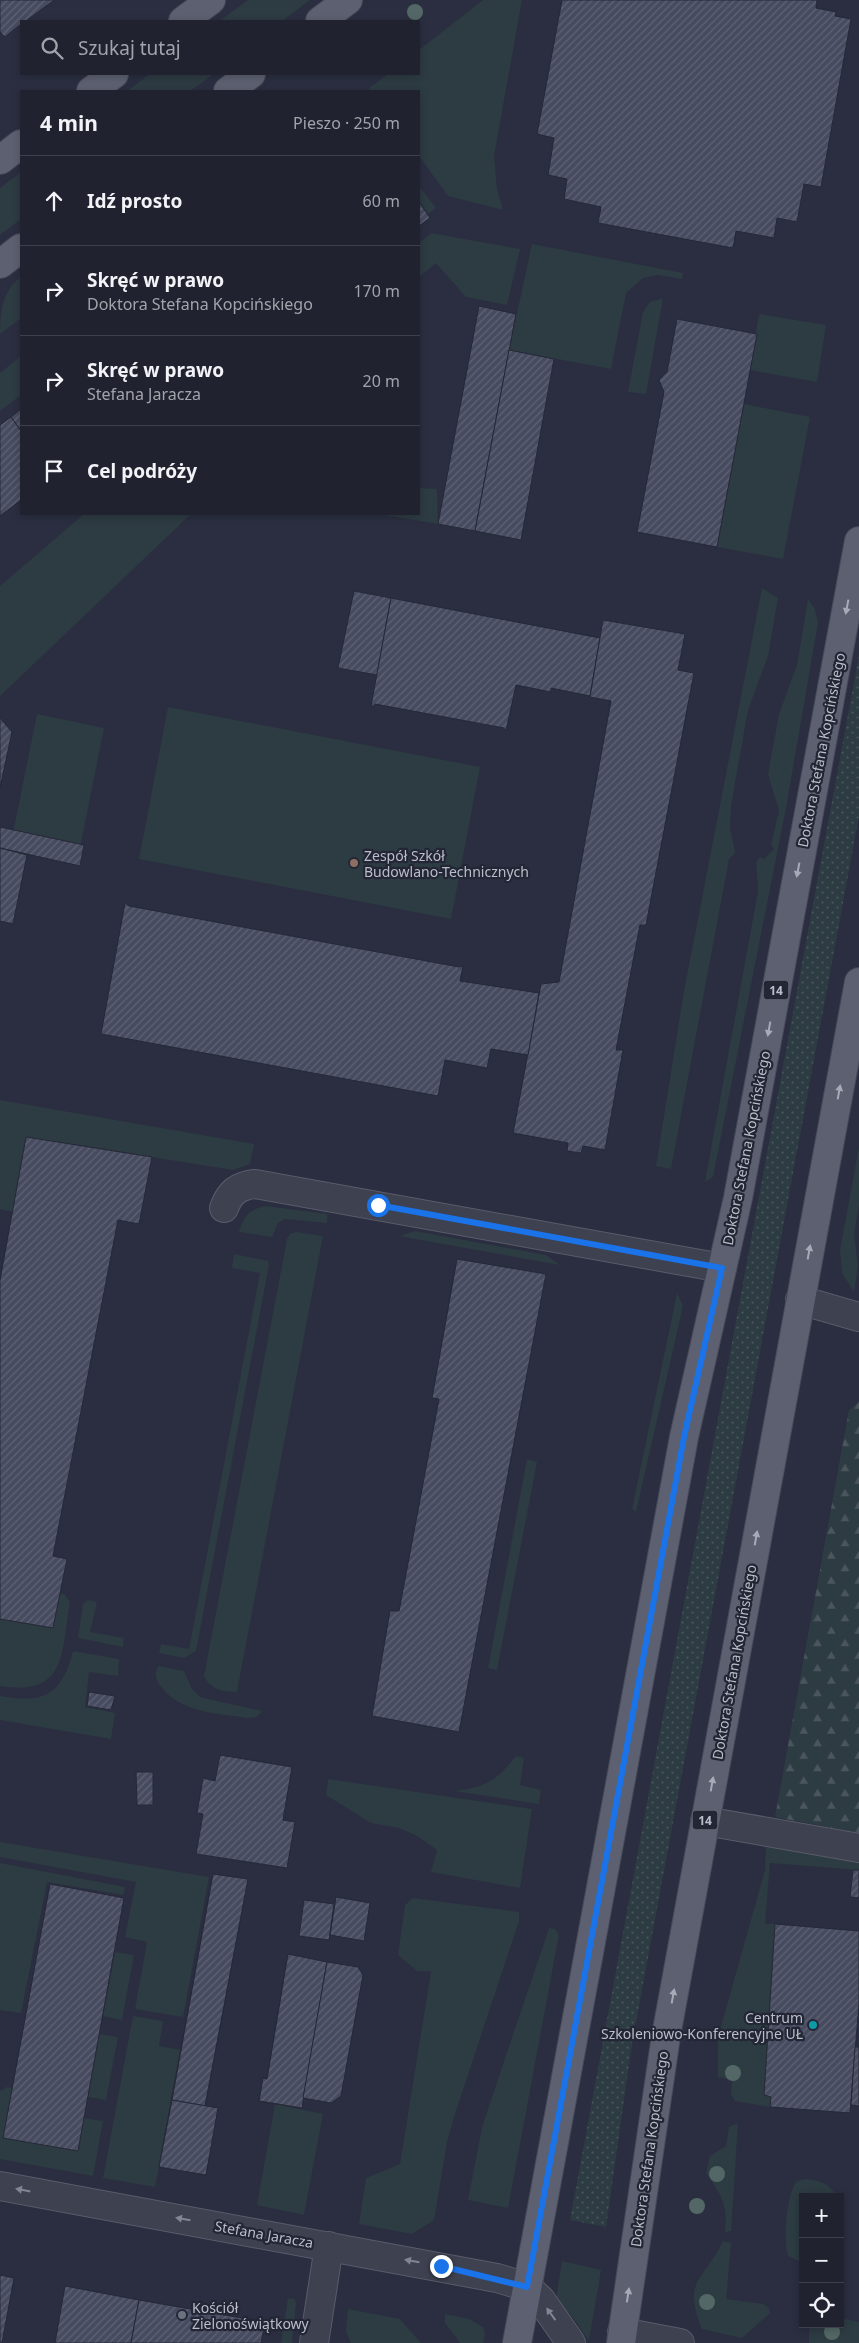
<!DOCTYPE html>
<html lang="pl">
<head>
<meta charset="utf-8">
<style>
  body { margin:0; font-family:"Noto Sans",sans-serif; background:#282a38; color:#f1f3f6 }
  .controls { position:absolute; right:15px; bottom:15px; display:grid; overflow:hidden; border-radius:0px; box-shadow:0 2px 8px #0003 }
  .controls button { width:45px; height:45px; display:grid; place-items:center; padding:0; border:0; border-bottom:1px solid #3d3f4c; background:#202230; color:#f1f3f6; font:25px sans-serif }
  .stop { position:absolute; width:15px; height:15px; margin:-11px; border:4px solid #1a73e8; border-radius:50%; background:#fff }
  .stop.end { background:#1a73e8; border-color:#fff; box-shadow:0 1px 5px #0008 }
  .list { margin:0; padding:0; list-style:none }
  h2 { display:flex; justify-content:space-between; align-items:center; height:65px; margin:0; padding:0 20px; font-size:21px }
  h2 small { font-size:16px; font-weight:400; color:#a2a4ab }
  .list li { display:grid; grid-template-columns:32px 1fr auto; gap:15px; align-items:center; box-sizing:border-box; height:90px; padding:0 20px; border-top:1px solid #3d3f4c }
  .list b { display:block; font-size:19px; white-space:nowrap }
  .list p { margin:0; font-size:16px; white-space:nowrap; color:#a2a4ab }
  .list em { font-size:16px; font-style:normal; color:#a2a4ab }
  .icon { flex:none; width:28px; height:28px; fill:none; stroke:currentColor; stroke-width:2; stroke-linecap:round; stroke-linejoin:round }
  .map { position:relative; flex:none; width:859px; height:2343px; overflow:hidden }
  .search { position:absolute; background:#202230; box-shadow:0 2px 8px #0003; left:20px; top:20px; width:400px; height:55px; display:flex; align-items:center; gap:12px; box-sizing:border-box; padding:0 18px; border-radius:0px; color:#a2a4ab; font-size:19px }
  .panel { position:absolute; background:#202230; box-shadow:0 2px 8px #0003; left:20px; top:90px; width:400px; height:425px; border-radius:0px }
  .map>svg:first-child { display:block }
</style>
</head>
<body>
<div class="map">
<svg width="859" height="2343" viewBox="0 0 859 2343">
  <defs>
    <pattern id="forest-firs" width="22" height="20" patternUnits="userSpaceOnUse" patternTransform="scale(1.25)"><rect width="22" height="20" fill="#2d3b42"/><path d="M5 1l3.5 6h-7zM16 11l3.5 6h-7z" fill="#4a555c"/></pattern>
    <pattern id="park-dots" width="8" height="8" patternUnits="userSpaceOnUse" patternTransform="scale(1.25)"><rect width="8" height="8" fill="#2d3b42"/><path d="M2 2h.1M6 6h.1" fill="none" stroke="#4a555c" stroke-width="1.8" stroke-linecap="round"/></pattern>
    <pattern id="building-hatch" width="6" height="6" patternUnits="userSpaceOnUse" patternTransform="scale(1.25)"><rect width="6" height="6" fill="#474b5f"/><path d="M-1 1l2-2M0 6l6-6M5 7l2-2" fill="none" stroke="#606375"/></pattern>
  </defs>
  <rect width="100%" height="100%" fill="#2a2e40"/>
  <g fill="#2d3b42">
    <path d="M248,0H310L282,21H219Z"/>
    <path d="M483,0H522L494,156L497,189L503,210L448,196L419,156V91H371L369,88L388,74H419V50Z"/>
    <path d="M150,74H214L190,91H127Z"/>
    <path d="M21,172V219L0,235V188Z"/>
    <path d="M419,186L436,208L428,214L419,201Z"/>
    <path d="M431,233L520,249L507,305L466,297L436,263L419,277V243Z"/>
    <path d="M532,244L683,273L682,279L658,275L643,278L626,293L611,369L509,350Z"/>
    <path d="M21,277V318L0,334C0,312 2,291 21,277Z"/>
    <path d="M663,298L646,394L628,392L643,312L650,302Z"/>
    <path d="M759,314L826,325L817,382L750,370Z"/>
    <path d="M21,356V395L0,411V373Z"/>
    <path d="M744,404L810,417L783,559L717,547Z"/>
    <path d="M419,488L437,489L438,524L378,514H419Z"/>
    <path d="M84,514H191L0,696V586Z"/>
    <path d="M762,588L778,598L768,656L748,710L731,806L730,828L735,853L729,859L671,1169L656,1166L684,991Z"/>
    <path d="M808,599L815,609L818,623L786,808L713,1177L705,1182L758,891L756,862L760,857L764,859L774,849L771,845L779,811L768,774L779,714L797,665Z"/>
    <path d="M168,707L480,767L451,919L139,859Z"/>
    <path d="M37,714L104,728L80,848L13,833Z"/>
    <path d="M0,1100L254,1144L250,1164L233,1170L26,1137L13,1212L0,1209Z"/>
    <path d="M859,1147V1205L854,1234L858,1266L854,1292L842,1273L840,1250Z"/>
    <path d="M266,1206L327,1214V1223L285,1219L278,1223L272,1237L239,1232C243,1216 250,1209 266,1206Z"/>
    <path d="M415,1231L546,1255L560,1265L399,1236Z"/>
    <path d="M296,1232L323,1236L237,1692C221,1691 211,1690 204,1676L287,1239L290,1234Z"/>
    <path d="M234,1254L268,1261L269,1265L196,1651L184,1658L159,1653L161,1644L189,1649L260,1273L232,1268Z"/>
    <path d="M677,1293L683,1306L636,1512L632,1509Z"/>
    <path d="M527,1459L537,1462L497,1670L488,1668Z"/>
    <path d="M59,1593L65,1595L70,1602C61,1652 68,1697 0,1686V1619L53,1628Z"/>
    <path d="M88,1600L97,1602L90,1632L124,1638L123,1647L78,1638L83,1604Z"/>
    <path d="M73,1651L119,1659L118,1676L89,1672L85,1707L115,1713L111,1739L0,1720V1696C44,1704 62,1695 73,1651Z"/>
    <path d="M158,1666L184,1671L192,1689L200,1697L262,1711L256,1717L247,1718C217,1713 178,1713 159,1684C155,1678 155,1673 158,1666Z"/>
    <path d="M516,1756L524,1758L520,1785L541,1790L539,1804L455,1791C486,1787 496,1781 516,1756Z"/>
    <path d="M328,1779L532,1809L520,1888L431,1872L437,1850L417,1836L399,1828L371,1823L326,1795Z"/>
    <path d="M766,1840L859,1859V1870L770,1863L765,1924H775L764,2095L771,2097L770,2107L735,2101L731,2095L732,2080L718,2077V2037L765,1870Z"/>
    <path d="M0,1842L209,1877L183,2017L135,2009L147,1942L125,1937L136,1882L0,1857Z"/>
    <path d="M0,1863L125,1887L123,1895L47,1882L21,2013L0,2010Z"/>
    <path d="M413,1898L519,1912V1921L454,2117L447,2142L434,2220L412,2234L359,2224L366,2178L400,2164L431,1971H417L398,1955L405,1905Z"/>
    <path d="M549,1928L555,1929L559,1935L508,2208L468,2200L482,2127Z"/>
    <path d="M115,1952L134,1955L122,2020L103,2016Z"/>
    <path d="M133,2016L163,2021L159,2046L181,2050L155,2187L103,2178Z"/>
    <path d="M99,2034L118,2037L106,2100L88,2097Z"/>
    <path d="M7,2087L12,2088L3,2138L78,2151L84,2118L103,2121L93,2176L0,2159V2091Z"/>
    <path d="M275,2104L323,2114L304,2215L257,2205Z"/>
    <path d="M738,2123L731,2231L725,2232C728,2205 721,2194 706,2173L710,2156L726,2146L729,2127Z"/>
    <path d="M805,2179C818,2181 831,2182 836,2197H803V2263L788,2256C783,2239 786,2195 797,2181Z"/>
    <path d="M723,2241L731,2243L726,2299L763,2304L769,2308L770,2313L742,2338L702,2329C682,2278 703,2283 723,2241Z"/>
    <path d="M562,2261L601,2270L589,2341L574,2319L556,2299Z"/>
    <path d="M288,2298L295,2299L296,2304L292,2343H281Z"/>
    <path d="M348,2309L400,2319L421,2343H351L346,2332Z"/>
    <path d="M445,2314L469,2319L483,2327L485,2333L483,2343H460L445,2323Z"/>
    <path d="M840,2318L859,2322V2343H809V2324H840Z"/>
  </g>
  <path fill="url(#forest-firs)" d="M859,1402V1833L775,1817L849,1410Z"/>
  <path fill="url(#park-dots)" d="M859,655V816L632,2044L606,2227L570,2220Z"/>
  <g fill="url(#building-hatch)" stroke="#252837">
    <path d="M0,0H54L26,21H21V24L5,37L0,32Z"/>
    <path d="M562,0H817L816,8L836,12L835,16L851,19L821,187L804,184L797,222L777,218L774,238L736,231L733,248L598,223L601,207L564,199L567,179L548,175L554,138L537,134Z"/>
    <path d="M419,202L430,218L419,226Z"/>
    <path d="M479,306L516,314L475,531L438,524Z"/>
    <path d="M677,319L757,334L717,547L637,532L664,392L659,380L667,372Z"/>
    <path d="M509,350L554,359L521,540L475,531Z"/>
    <path d="M21,409V431L11,417Z"/>
    <path d="M11,417L21,431V500L0,516V425Z"/>
    <path d="M354,591L391,598L377,675L338,668Z"/>
    <path d="M391,598L600,638L590,696L551,688V692L516,685L506,731L504,728L375,704L374,706H371Z"/>
    <path d="M603,620L685,634L678,670L694,673L646,925H640L629,982L616,1050H623L605,1150L583,1146L581,1153L567,1151L568,1143L513,1133L541,984L559,982L611,701L590,697Z"/>
    <path d="M0,718L12,732L0,788Z"/>
    <path d="M0,827L84,845L80,866L0,848Z"/>
    <path d="M0,848L27,855L13,924L0,921Z"/>
    <path d="M125,903L129,906L459,967L463,966L460,981L539,993L528,1055L491,1049L487,1068L445,1060L438,1096L101,1034Z"/>
    <path d="M26,1137L152,1157L139,1224L118,1220L53,1556L67,1559L53,1628L0,1619V1280Z"/>
    <path d="M457,1259L546,1274L459,1732L372,1716L390,1611H399L439,1399L432,1398Z"/>
    <path d="M89,1692L115,1696L111,1710L87,1706Z"/>
    <path d="M220,1755L292,1767L283,1820L295,1822L287,1868L196,1854L203,1814L197,1813L203,1778L215,1781Z"/>
    <path d="M136,1772H153V1805H137Z"/>
    <path d="M853,1870H859V1898L850,1897Z"/>
    <path d="M213,1874L248,1879L205,2106L218,2108L206,2175L159,2167Z"/>
    <path d="M213,1874L248,1879L205,2106L172,2100Z"/>
    <path d="M50,1884L124,1898L78,2151L3,2138Z"/>
    <path d="M336,1897L370,1903L364,1941L330,1935Z"/>
    <path d="M304,1900L334,1904L329,1940L299,1936Z"/>
    <path d="M775,1924L859,1931V2004L850,2113L770,2107L771,2097L764,2095Z"/>
    <path d="M288,1954L327,1962L302,2108L259,2101L263,2078L267,2079Z"/>
    <path d="M288,1954L327,1962L302,2108L259,2101L263,2078L267,2079Z"/>
    <path d="M327,1962L358,1967L363,1975L341,2096L331,2103L303,2098Z"/>
    <path d="M855,2047H859V2106L851,2105Z"/>
    <path d="M172,2100L218,2108L206,2175L159,2167Z"/>
    <path d="M0,2275L14,2278L2,2343H0Z"/>
    <path d="M65,2286L139,2300L131,2343H55Z"/>
    <path d="M139,2300L265,2322L261,2343H131Z"/>
  </g>
  <g fill="none" stroke-linecap="round" stroke-linejoin="round">
    <g stroke="#595c6a" stroke-width="30">
      <g id="minor">
        <path d="M224,1208C230,1192 238,1186 255,1184L722,1268"/>
        <path d="M800,1300L859,1317"/>
        <path d="M705,1821L859,1848"/>
        <path d="M0,2186L497,2278L527,2287L541,2300L571,2343"/>
        <path d="M622,2332L680,2343"/>
        <path d="M314,2343L329,2246"/>
      </g>
    </g>
    <g stroke="#484a59" stroke-width="30">
      <g id="major">
        <path d="M183,21L211,0"/>
        <path d="M320,21L348,0"/>
        <path d="M91,91L114,74"/>
        <path d="M228,91L251,74"/>
        <path d="M0,160L21,144"/>
        <path d="M0,264L21,248"/>
        <path d="M517,2343L684,1437L738,1198L859,541"/>
        <path d="M621,2343L666,2036L859,982"/>
      </g>
    </g>
    <use href="#minor" stroke="#3e4150" stroke-width="28"/>
    <use href="#major" stroke="#5c6070" stroke-width="28"/>
  </g>
  <g fill="#536866">
    <circle cx="415" cy="12" r="8"/>
    <circle cx="733" cy="2073" r="8"/>
    <circle cx="717" cy="2174" r="8"/>
    <circle cx="697" cy="2206" r="8"/>
    <circle cx="707" cy="2302" r="8"/>
    <circle cx="832" cy="2332" r="8"/>
  </g>
  <defs><path id="oneway-solid" d="M-6-.8H1V-3.2L6.5 0L1 3.2V.8H-6Z" transform="scale(1.25)"/></defs>
  <g fill="#a8aab8">
    <use href="#oneway-solid" transform="translate(847 607) rotate(101)"/>
    <use href="#oneway-solid" transform="translate(798 870) rotate(101)"/>
    <use href="#oneway-solid" transform="translate(769 1029) rotate(100)"/>
    <use href="#oneway-solid" transform="translate(839 1092) rotate(-80)"/>
    <use href="#oneway-solid" transform="translate(809 1252) rotate(-80)"/>
    <use href="#oneway-solid" transform="translate(756 1538) rotate(-80)"/>
    <use href="#oneway-solid" transform="translate(712 1784) rotate(-80)"/>
    <use href="#oneway-solid" transform="translate(673 1996) rotate(-80)"/>
    <use href="#oneway-solid" transform="translate(628 2295) rotate(-81)"/>
  </g>
  <g fill="#838593">
    <use href="#oneway-solid" transform="translate(23 2190) rotate(-169)"/>
    <use href="#oneway-solid" transform="translate(183 2219) rotate(-170)"/>
    <use href="#oneway-solid" transform="translate(412 2261) rotate(-170)"/>
    <use href="#oneway-solid" transform="translate(551 2314) rotate(-126)"/>
  </g>
  <g fill="none" stroke-linecap="round" stroke-linejoin="round">
    <path stroke="#1a73e8" stroke-width="6" d="M378,1205L722,1268L684,1437L527,2287L441,2266"/>
  </g>
  <circle fill="#8d6e63" stroke="#232635" stroke-width="2" cx="354" cy="863" r="5"/>
  <circle fill="#0f9aa8" stroke="#232635" stroke-width="2" cx="813" cy="2025" r="5"/>
  <circle fill="#6b7280" stroke="#232635" stroke-width="2" cx="182" cy="2315" r="5"/>
  <g text-anchor="middle" dominant-baseline="central" stroke-width="4.5" stroke-linejoin="round" paint-order="stroke">
    <g fill="#232635" stroke="#8d909d" stroke-width="1">
      <rect x="763.5" y="980.5" width="25" height="19" rx="4"/>
      <rect x="692.5" y="1810.5" width="25" height="19" rx="4"/>
    </g>
    <g font-size="12" font-weight="bold" fill="#bbbdca">
      <text x="776" y="990">14</text>
      <text x="705" y="1820">14</text>
    </g>
    <g font-size="14" fill="#bbbdca" stroke="#232635">
      <text transform="translate(821 750) rotate(-79)">Doktora Stefana Kopcińskiego</text>
      <text transform="translate(746 1148) rotate(-79)">Doktora Stefana Kopcińskiego</text>
      <text transform="translate(734 1662) rotate(-80)">Doktora Stefana Kopcińskiego</text>
      <text transform="translate(649 2149) rotate(-82)">Doktora Stefana Kopcińskiego</text>
      <text transform="translate(264 2234) rotate(10)">Stefana Jaracza</text>
    </g>
    <g font-size="14" fill="#bbbdca" stroke="#232635" text-anchor="start">
      <text x="364" y="855">Zespół Szkół<tspan x="364" dy="16">Budowlano-Technicznych</tspan></text>
      <text x="803" y="2017" text-anchor="end">Centrum<tspan x="803" dy="16">Szkoleniowo-Konferencyjne UŁ</tspan></text>
      <text x="192" y="2307">Kościół<tspan x="192" dy="16">Zielonoświątkowy</tspan></text>
    </g>
  </g>
</svg>
<div class="controls">
<button>+</button>
<button>−</button>
<button><svg class="icon" aria-label="locate" viewBox="0 0 24 24"><circle cx="12" cy="12" r="6"/><path d="M12 2v4M12 18v4M2 12h4M18 12h4"/></svg></button>
</div>
<div class="stop" style="left:378px;top:1205px"></div>
<div class="stop end" style="left:441px;top:2266px"></div>
<div class="search"><svg class="icon" aria-label="search" viewBox="0 0 24 24"><circle cx="10" cy="10" r="6"/><path d="M15 15l6 6"/></svg>Szukaj tutaj</div>
<section class="panel">
<h2>4 min<small>Pieszo · 250 m</small></h2>
<ul class="list">
<li><svg class="icon" aria-label="ahead" viewBox="0 0 24 24"><path d="M12 20V5M6 11l6-6 6 6"/></svg><div><b>Idź prosto</b></div><em>60 m</em></li>
<li><svg class="icon" aria-label="right" viewBox="0 0 24 24"><path d="M7 20v-9h11M14 6l5 5-5 5"/></svg><div><b>Skręć w prawo</b><p>Doktora Stefana Kopcińskiego</p></div><em>170 m</em></li>
<li><svg class="icon" aria-label="right" viewBox="0 0 24 24"><path d="M7 20v-9h11M14 6l5 5-5 5"/></svg><div><b>Skręć w prawo</b><p>Stefana Jaracza</p></div><em>20 m</em></li>
<li><svg class="icon" aria-label="arrive" viewBox="0 0 24 24"><path d="M6 21V4h12l-3 4 3 4H6"/></svg><div><b>Cel podróży</b></div></li>
</ul>
</section>
</div>
</body>
</html>
